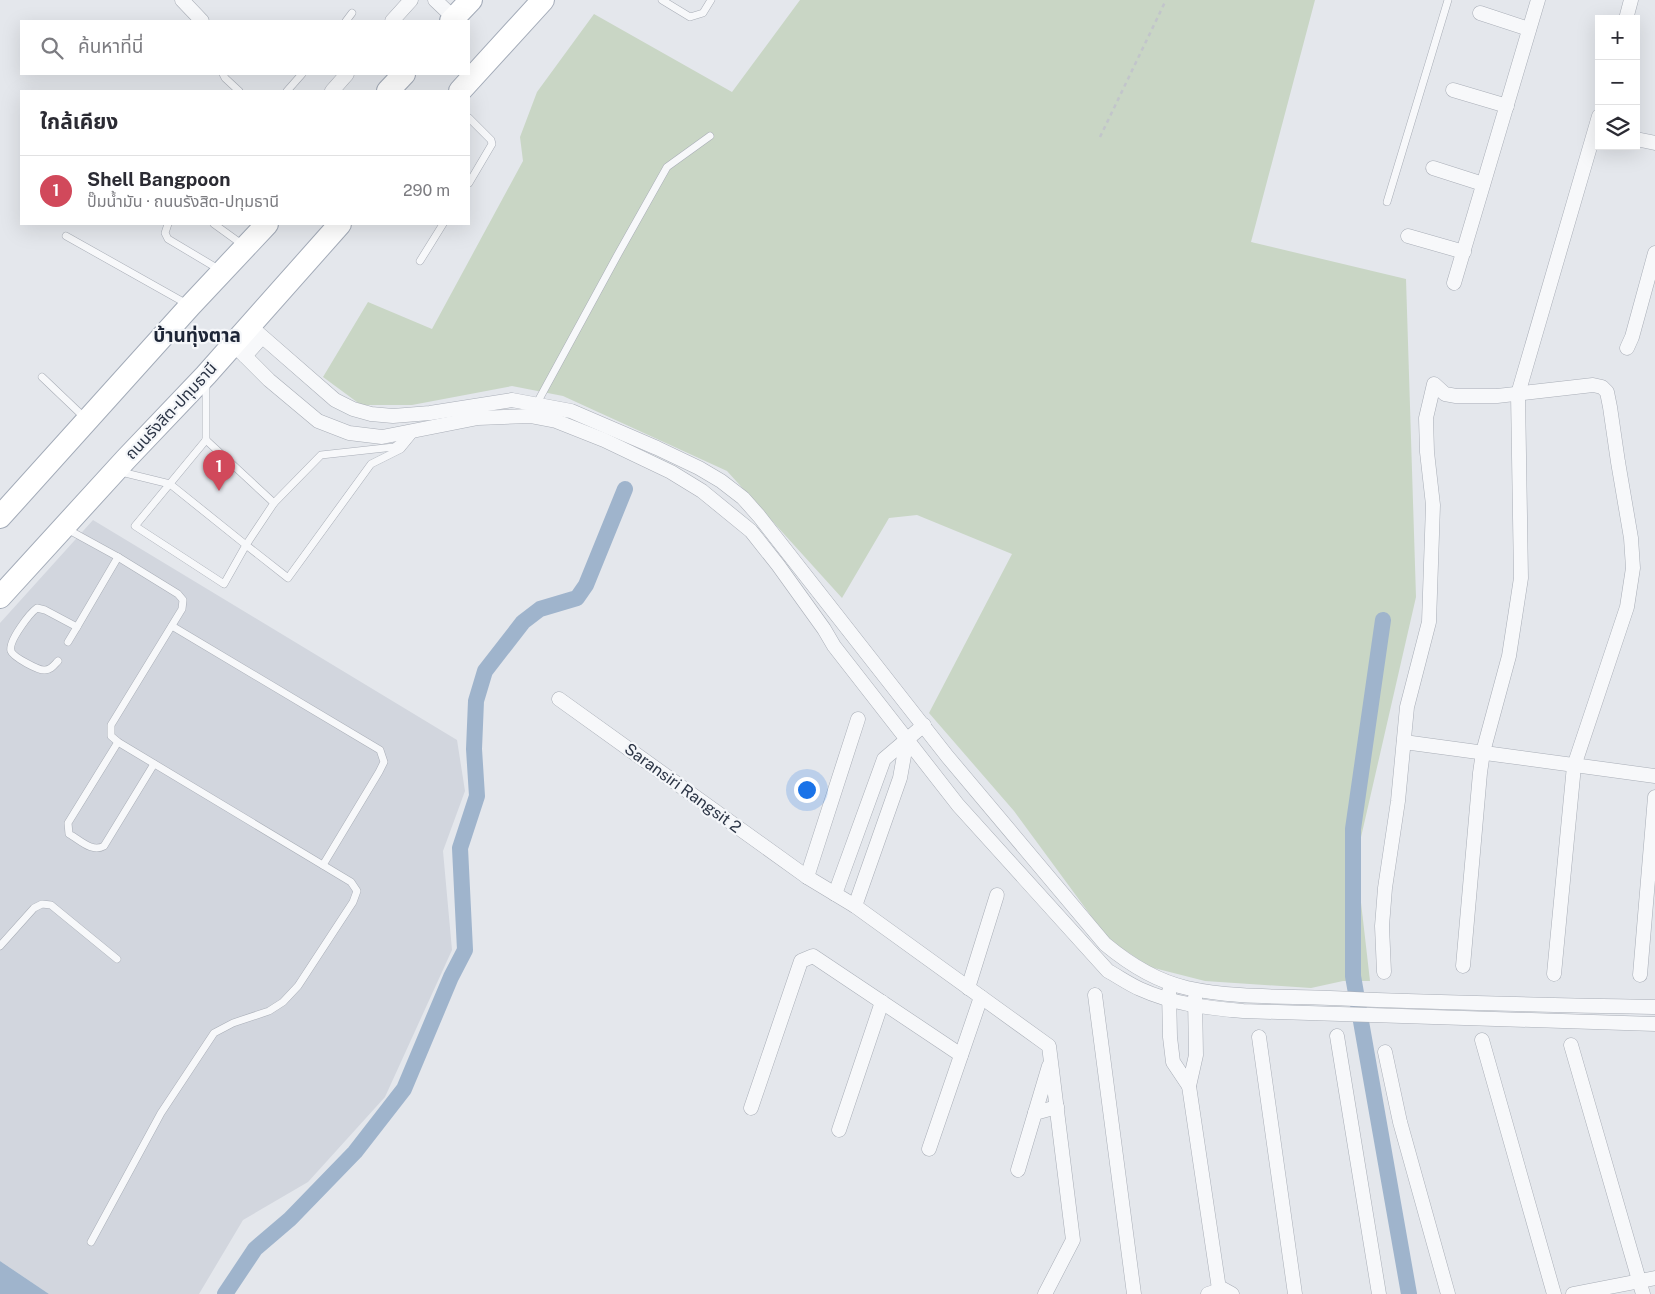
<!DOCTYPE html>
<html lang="th">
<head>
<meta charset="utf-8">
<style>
  body { margin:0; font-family:"Public Sans","Noto Sans Thai",sans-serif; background:#f7f7f7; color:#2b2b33 }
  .controls { position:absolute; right:15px; top:15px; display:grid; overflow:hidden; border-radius:0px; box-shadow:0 5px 20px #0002 }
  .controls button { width:45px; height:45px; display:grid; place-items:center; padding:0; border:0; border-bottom:1px solid #e1e1e2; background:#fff; color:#2b2b33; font:25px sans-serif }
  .you { position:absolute; left:806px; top:789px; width:18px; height:18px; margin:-12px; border:4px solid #fff; border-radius:50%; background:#1a73e8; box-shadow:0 0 0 8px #1a73e833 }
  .badge { display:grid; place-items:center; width:32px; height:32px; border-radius:50%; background:#d1495b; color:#fff; font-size:16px; font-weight:700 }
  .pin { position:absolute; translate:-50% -41px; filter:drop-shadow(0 1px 2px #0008) }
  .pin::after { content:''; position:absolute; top:26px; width:18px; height:15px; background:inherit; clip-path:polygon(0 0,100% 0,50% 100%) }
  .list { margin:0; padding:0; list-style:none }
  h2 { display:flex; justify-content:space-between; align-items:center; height:65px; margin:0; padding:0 20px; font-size:21px }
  h2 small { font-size:16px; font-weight:400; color:#7c7c81 }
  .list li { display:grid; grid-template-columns:32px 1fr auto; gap:15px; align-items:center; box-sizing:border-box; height:70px; padding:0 20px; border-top:1px solid #e1e1e2 }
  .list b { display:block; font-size:19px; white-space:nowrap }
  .list p { margin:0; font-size:16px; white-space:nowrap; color:#7c7c81 }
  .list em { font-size:16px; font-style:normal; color:#7c7c81 }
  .icon { flex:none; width:28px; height:28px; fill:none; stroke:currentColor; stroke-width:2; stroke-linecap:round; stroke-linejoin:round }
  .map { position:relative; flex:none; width:1655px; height:1294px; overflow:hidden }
  .search { position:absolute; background:#fff; box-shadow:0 5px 20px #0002; left:20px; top:20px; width:450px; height:55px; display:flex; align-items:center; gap:12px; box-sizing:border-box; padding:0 18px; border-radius:0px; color:#7c7c81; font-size:19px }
  .panel { position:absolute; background:#fff; box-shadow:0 5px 20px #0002; left:20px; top:90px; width:450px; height:135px; border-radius:0px }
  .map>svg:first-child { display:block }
</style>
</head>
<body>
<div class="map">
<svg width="1655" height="1294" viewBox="0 0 1655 1294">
  <rect width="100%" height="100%" fill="#e4e7ec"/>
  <path fill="#d2d6de" d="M93,520L457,740L465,791L443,851L452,950L385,1097L308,1182L243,1220L199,1294H49L0,1261V623Z"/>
  <path fill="#c9d6c5" d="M800,0H1315L1251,242L1406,279L1416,597L1356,859L1370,981H1343L1311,988L1205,981L1150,967L1108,939L1014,811L929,713L1012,554L917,515L889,518L842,598L727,471L563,396L512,386L412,405H361L323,377L368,302L432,329L523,161L520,137L537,92L594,14L732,92Z"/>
  <path fill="#9fb4cc" d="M0,1261L49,1294H0Z"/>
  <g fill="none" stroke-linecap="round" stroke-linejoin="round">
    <g stroke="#9fb4cc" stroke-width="16">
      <path d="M1383,620L1353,829V976L1409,1294"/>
      <path d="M225,1294L255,1249L290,1219L355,1152L404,1089L451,977L465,950L460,848L477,796L474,749L476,701L485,671L523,622L540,609L577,598L586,585L625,489"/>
    </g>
    <g stroke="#a9aeb7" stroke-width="8">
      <g id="lane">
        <path d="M662,0L690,17L703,13L711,0"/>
        <path d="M346,21L352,13"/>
        <path d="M223,74L225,78L239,91"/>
        <path d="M287,91L302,74"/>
        <path d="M469,118L491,140L492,144L469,183"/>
        <path d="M1387,202L1448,0"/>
        <path d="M168,224L165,233L168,239L220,270"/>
        <path d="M214,224L243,245"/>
        <path d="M66,236L187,304"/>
        <path d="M420,261L443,224"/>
        <path d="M42,377L85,418"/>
        <path d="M206,383V440L274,503L246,545L288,578L371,464L401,449L415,432"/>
        <path d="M537,403L617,256L667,167L710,136"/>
        <path d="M121,472L170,484L246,545L224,584L135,526L206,440"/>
        <path d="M274,503L321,455L394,447L408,437"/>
        <path d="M67,529L118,557L178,594L183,600L182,609L111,725V736L118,742L351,882L357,891L353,902L298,986L283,1002L269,1011L233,1023L214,1033L161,1113L91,1242"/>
        <path d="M172,626L380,750L384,762L379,772L323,865"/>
        <path d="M68,642L77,627"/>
        <path d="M58,661C54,665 51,670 45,670C39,671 13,657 11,651C8,641 30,613 37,608L45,610L77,627L118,557"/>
        <path d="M118,742L68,823L69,834C80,840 92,853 104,846L154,764"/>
        <path d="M0,946L34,908L42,904L51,905L117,959"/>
      </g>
    </g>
    <g stroke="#a9aeb7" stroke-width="15">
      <g id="street">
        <path d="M182,0L202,21"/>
        <path d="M435,0L454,18"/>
        <path d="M1480,13L1529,29"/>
        <path d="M1626,19L1631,0"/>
        <path d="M392,21L411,0"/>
        <path d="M1453,90L1507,106"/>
        <path d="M332,91L347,74"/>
        <path d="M1636,139L1655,143"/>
        <path d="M1433,168L1483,184"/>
        <path d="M1408,236L1464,252"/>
        <path d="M1454,283L1538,0"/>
        <path d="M249,325L335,400L353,409L371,414L393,416L430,413L512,400L571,411L657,448L699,468L721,481L743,498L759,516L947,756L1105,944C1129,964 1156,981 1187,988C1233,998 1283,996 1330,998C1438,1003 1547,1005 1655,1007"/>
        <path d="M232,343L269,380L318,421L349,433L382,437L478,418L530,416L556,421L604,440L671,472L702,491L751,531L778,565L824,629L834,646L958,805L1108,971C1119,977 1129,984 1140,989C1173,1004 1207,1008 1243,1011L1655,1024"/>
        <path d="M1627,348L1632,337L1655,253"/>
        <path d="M245,356L262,337"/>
        <path d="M559,699L807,877L855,906L1049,1046L1073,1240L1045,1294"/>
        <path d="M1404,742L1655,776"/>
        <path d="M807,877L858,719"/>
        <path d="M835,894L884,759L924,725"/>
        <path d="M855,906L900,778L907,739"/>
        <path d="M1463,966L1480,773L1483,752L1509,656L1521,578L1518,394L1599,116"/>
        <path d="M1384,972L1382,926L1385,888L1398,801L1407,707L1429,622L1433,505L1427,452L1426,418L1434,384L1445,394L1456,396H1497L1593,385L1602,387L1607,392L1610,407L1618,462L1631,538L1633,568L1627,607L1574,766L1554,974"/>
        <path d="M1640,975L1655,797"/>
        <path d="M968,988L997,895"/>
        <path d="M1169,991L1170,1037L1173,1062L1189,1086L1196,1055L1195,997"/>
        <path d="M1095,995L1134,1294"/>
        <path d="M1337,1036L1379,1294"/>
        <path d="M1259,1037L1295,1294"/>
        <path d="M1482,1040L1554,1294"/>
        <path d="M1571,1045L1643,1294"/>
        <path d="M1385,1052L1400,1122L1448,1294"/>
        <path d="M1189,1086L1219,1289"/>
        <path d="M751,1108L801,961L813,956L961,1055"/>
        <path d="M1035,1113L1049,1066"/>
        <path d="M839,1130L882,1002"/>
        <path d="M929,1149L981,997"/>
        <path d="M1018,1170L1035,1113L1057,1107"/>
        <path d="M1208,1294L1223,1289L1232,1294"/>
        <path d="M1573,1294L1655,1278"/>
      </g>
    </g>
    <g stroke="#a3abb8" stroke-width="24">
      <g id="primary">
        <path d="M451,21L471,0"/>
        <path d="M388,91L404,74"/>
        <path d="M460,91L543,0"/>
        <path d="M0,517L190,306L267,224"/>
        <path d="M0,597L126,459L206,375L340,224"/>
      </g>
    </g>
    <path stroke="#c2c5cb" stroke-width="2.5" stroke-dasharray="4 4" stroke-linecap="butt" d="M1100,137L1166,0"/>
    <use href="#lane" stroke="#f7f8fa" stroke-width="7"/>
    <use href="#street" stroke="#f7f8fa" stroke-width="14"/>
    <use href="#primary" stroke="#fff" stroke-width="22"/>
  </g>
  <g text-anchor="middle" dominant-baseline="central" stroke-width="4.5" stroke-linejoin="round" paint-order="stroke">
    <g font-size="16" fill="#2b3445" stroke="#f4f6f9">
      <text transform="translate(171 411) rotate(-47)">ถนนรังสิต-ปทุมธานี</text>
      <text transform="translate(683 788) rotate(36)">Saransiri Rangsit 2</text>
    </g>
    <g font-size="19" font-weight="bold" fill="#1d2536" stroke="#f4f6f9">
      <text x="197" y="335">บ้านทุ่งตาล</text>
    </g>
  </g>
</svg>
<div class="controls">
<button>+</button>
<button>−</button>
<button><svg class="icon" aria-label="layers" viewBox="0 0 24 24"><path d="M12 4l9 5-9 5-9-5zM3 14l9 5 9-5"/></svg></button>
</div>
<div class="you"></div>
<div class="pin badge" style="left:219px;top:491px">1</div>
<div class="search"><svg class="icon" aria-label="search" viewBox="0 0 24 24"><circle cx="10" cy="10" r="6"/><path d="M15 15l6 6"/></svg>ค้นหาที่นี่</div>
<section class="panel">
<h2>ใกล้เคียง<small></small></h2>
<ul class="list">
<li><span class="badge">1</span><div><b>Shell Bangpoon</b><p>ปั๊มน้ำมัน · ถนนรังสิต-ปทุมธานี</p></div><em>290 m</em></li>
</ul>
</section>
</div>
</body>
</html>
